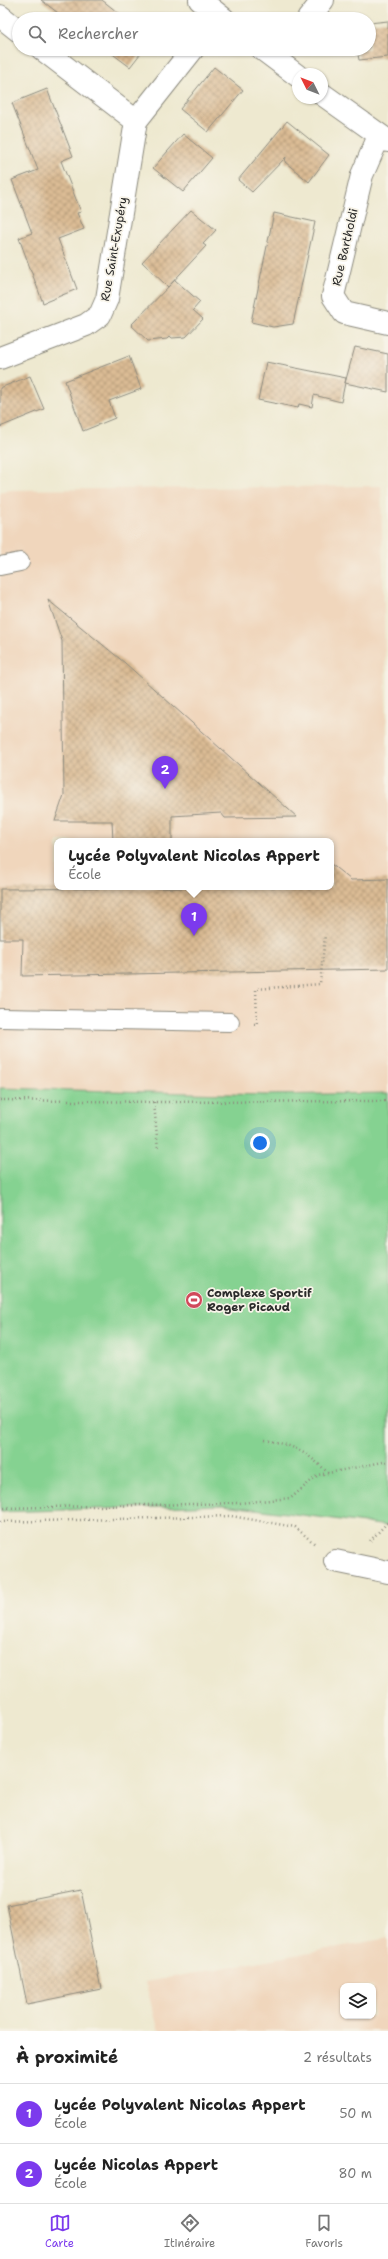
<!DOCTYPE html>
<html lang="fr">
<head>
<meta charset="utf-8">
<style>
  body { margin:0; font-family:"Shantell Sans",sans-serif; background:#f6f6f6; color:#222 }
  .controls { position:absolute; right:12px; bottom:12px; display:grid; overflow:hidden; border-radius:8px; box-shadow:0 1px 3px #0004 }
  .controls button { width:36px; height:36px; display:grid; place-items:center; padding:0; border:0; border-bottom:1px solid #e0e0e0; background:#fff; color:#222; font:20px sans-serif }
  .compass { position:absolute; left:292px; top:68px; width:36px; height:36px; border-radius:50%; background:#fff; box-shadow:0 1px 3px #0004; rotate:312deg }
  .you { position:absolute; left:260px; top:1143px; width:14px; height:14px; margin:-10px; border:3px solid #fff; border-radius:50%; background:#1a73e8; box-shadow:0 0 0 6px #1a73e833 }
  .badge { display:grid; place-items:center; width:26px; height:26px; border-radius:50%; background:#7c3aed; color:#fff; font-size:13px; font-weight:700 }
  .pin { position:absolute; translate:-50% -33px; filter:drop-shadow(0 1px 2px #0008) }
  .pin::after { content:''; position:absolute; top:21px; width:14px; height:12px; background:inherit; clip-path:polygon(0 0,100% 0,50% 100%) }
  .popup { position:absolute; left:54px; top:838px; width:280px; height:52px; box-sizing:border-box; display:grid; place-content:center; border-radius:8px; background:#fff; filter:drop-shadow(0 1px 3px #0005); font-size:13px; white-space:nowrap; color:#767676 }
  .popup b { font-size:15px; color:#222 }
  .popup::after { content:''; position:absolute; left:50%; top:100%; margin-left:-8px; border:8px solid transparent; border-top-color:#fff }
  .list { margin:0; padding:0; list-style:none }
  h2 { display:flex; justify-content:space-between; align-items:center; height:52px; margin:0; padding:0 16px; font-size:17px }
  h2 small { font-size:13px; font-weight:400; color:#767676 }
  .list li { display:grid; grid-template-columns:26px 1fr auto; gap:12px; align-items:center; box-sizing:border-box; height:60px; padding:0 16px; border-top:1px solid #e0e0e0 }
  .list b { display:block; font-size:15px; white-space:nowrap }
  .list p { margin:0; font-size:13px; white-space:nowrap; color:#767676 }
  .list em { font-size:13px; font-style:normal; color:#767676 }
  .icon { flex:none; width:22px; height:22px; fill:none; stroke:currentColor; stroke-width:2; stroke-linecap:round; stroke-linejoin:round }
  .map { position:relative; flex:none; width:388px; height:2031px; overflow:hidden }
  .search { position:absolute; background:#fff; box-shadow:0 1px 3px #0004; left:12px; right:12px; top:12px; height:44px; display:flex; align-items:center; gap:10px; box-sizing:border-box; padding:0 14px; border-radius:22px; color:#767676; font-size:15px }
  .sheet { height:172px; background:#fff }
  nav { display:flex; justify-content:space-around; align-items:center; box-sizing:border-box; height:56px; border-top:1px solid #e0e0e0; background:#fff; font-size:11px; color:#767676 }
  nav a { display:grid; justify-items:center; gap:2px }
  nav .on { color:#7c3aed }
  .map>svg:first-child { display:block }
</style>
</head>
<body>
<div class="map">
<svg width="388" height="2031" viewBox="0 0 388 2031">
  <defs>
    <pattern id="building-cross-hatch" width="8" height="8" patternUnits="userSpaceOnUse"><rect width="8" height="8" fill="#dbbc94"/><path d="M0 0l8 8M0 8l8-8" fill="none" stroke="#b29979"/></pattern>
  </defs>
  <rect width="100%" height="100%" fill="#f7f3e8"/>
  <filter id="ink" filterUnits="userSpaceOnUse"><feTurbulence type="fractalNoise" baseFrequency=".025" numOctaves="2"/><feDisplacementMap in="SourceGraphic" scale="8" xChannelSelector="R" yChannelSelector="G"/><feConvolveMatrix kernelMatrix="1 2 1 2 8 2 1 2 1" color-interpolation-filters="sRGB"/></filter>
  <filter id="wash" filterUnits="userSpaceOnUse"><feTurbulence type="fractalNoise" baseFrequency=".012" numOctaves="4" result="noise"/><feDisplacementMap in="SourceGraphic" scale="16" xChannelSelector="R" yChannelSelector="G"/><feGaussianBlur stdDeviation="0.9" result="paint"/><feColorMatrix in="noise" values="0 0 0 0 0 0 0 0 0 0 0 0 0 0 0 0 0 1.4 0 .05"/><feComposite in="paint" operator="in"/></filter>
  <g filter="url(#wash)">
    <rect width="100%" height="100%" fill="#eee9d0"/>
    <g fill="#f0d6bc" fill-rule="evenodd">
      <path d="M381,486L388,785V1093L266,1095L0,1088V492L11,490ZM57,841H331V887H57Z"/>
      <path d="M388,1938V2031H159L145,1982ZM343,1986H373V2016H343Z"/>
    </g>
    <path fill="#85d291" stroke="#587e5e" d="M0,1088L266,1095L388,1093V1526L223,1505L0,1512Z"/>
    <g id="blocks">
      <g fill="url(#building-cross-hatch)">
        <path d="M41,0H102L126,19H66Z"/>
        <path d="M388,21V57L359,60L357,49H369V23Z"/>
        <path d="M106,49H144L130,67Z"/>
        <path d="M214,67L243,90L208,132L180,109Z"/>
        <path d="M47,89L73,156L61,161L81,212L77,213L84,229L58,239L77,289L43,303L19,238L32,233L12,180L38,170L12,103Z"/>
        <path d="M287,121L329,155L309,182L285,162L286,157L252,192L238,180Z"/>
        <path d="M183,134L212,158L183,192L153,168Z"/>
        <path d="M191,210L216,230L203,244L206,246L168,287L142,262Z"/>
        <path d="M274,213L315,222L293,324L273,327L251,322Z"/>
        <path d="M175,280L200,302L193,310L203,319L186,337L172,338L170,336L167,339L148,341L131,325Z"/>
        <path d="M355,347L388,354V392L345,383Z"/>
        <path d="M129,356L141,389L109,401L115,418L83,431L65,381Z"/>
        <path d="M266,362L346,378L341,402L314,395L312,407L299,404L298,408L258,400Z"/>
        <path d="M30,376L44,409L0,427V388Z"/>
        <path d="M48,600L125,663L297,817L225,818L221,813L172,816V841H113L112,821H55L64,795L62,641Z"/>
        <path d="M331,864L351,880L388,879V969L22,976L23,939H0V889L331,887Z"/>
        <path d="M81,1890L101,1989L27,2004L7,1905Z"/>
      </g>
    </g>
  </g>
  <g filter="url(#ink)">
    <use href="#blocks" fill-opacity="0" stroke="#8c8a7e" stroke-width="1"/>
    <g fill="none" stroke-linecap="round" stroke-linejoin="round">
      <g stroke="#8c8a7e" stroke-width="20">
        <g id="service">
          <path d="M0,566L20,562"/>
          <path d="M0,1018L230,1022"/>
        </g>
      </g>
      <g stroke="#8c8a7e" stroke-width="24">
        <g id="minor">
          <path d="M200,0L224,19"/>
          <path d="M0,16L19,31"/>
          <path d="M308,19L323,0"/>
          <path d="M42,49L136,121"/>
          <path d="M262,49L298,76"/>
          <path d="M322,94L388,141"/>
          <path d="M379,136L362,175L333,296L344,313L388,323"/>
          <path d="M0,358L86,325L100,315L107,299L136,121L193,49"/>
        </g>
      </g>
      <g stroke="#8c8a7e" stroke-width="24">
        <path id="tertiary" d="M335,1561L388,1572"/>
      </g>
      <g stroke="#8c8a7e" stroke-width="2.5" stroke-dasharray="1 3" stroke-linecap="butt">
        <path d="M254,1024H257L256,989L320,984L325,936"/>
        <path d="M0,1100L154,1102L388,1101"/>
        <path d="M154,1102L158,1149"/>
        <path d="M265,1440C294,1445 307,1452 328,1473"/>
        <path d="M0,1508L239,1503L291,1498L318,1475L388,1461"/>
        <path d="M0,1522L231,1516L295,1527L315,1544"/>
        <path d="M370,1541L388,1522"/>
      </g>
      <use href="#service" stroke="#fff" stroke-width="18"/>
      <use href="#minor" stroke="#fff" stroke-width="22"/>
      <use href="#tertiary" stroke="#fff" stroke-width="22"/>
    </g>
  </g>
  <defs>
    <g id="stadium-disc" transform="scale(0.9)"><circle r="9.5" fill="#d1495b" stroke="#f7f3e8"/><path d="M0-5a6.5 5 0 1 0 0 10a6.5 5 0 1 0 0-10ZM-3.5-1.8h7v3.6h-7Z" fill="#fff"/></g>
  </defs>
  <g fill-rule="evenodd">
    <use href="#stadium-disc" x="194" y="1300"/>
  </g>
  <g text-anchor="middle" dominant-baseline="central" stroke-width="3.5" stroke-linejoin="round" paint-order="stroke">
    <g font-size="12" fill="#2b2b2b" stroke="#f7f3e8">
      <text transform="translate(345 247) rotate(-77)">Rue Bartholdi</text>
      <text transform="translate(114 249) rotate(-80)">Rue Saint-Exupéry</text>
    </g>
    <g font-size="12" font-weight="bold" fill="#2b2b2b" stroke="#f7f3e8" text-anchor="start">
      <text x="207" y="1293">Complexe Sportif<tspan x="207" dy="14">Roger Picaud</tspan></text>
    </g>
  </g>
</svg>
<div class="controls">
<button><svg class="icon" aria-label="layers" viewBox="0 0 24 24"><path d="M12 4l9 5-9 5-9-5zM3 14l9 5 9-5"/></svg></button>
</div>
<svg class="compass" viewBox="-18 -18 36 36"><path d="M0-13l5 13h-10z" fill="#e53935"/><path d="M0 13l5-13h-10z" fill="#767676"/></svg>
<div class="you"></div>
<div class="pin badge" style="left:194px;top:936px">1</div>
<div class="popup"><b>Lycée Polyvalent Nicolas Appert</b>École</div>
<div class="pin badge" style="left:165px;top:789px">2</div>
<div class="search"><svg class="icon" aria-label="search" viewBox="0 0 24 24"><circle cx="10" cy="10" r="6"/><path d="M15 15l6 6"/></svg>Rechercher</div>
</div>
<section class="sheet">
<h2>À proximité<small>2 résultats</small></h2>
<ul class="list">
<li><span class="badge">1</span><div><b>Lycée Polyvalent Nicolas Appert</b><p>École</p></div><em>50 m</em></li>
<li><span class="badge">2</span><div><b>Lycée Nicolas Appert</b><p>École</p></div><em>80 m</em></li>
</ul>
</section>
<nav>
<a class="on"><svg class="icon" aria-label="map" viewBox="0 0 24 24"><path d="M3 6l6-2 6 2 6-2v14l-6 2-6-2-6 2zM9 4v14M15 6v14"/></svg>Carte</a>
<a><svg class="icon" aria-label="directions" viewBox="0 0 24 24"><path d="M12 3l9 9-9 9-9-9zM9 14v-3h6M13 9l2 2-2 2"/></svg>Itinéraire</a>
<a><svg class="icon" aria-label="saved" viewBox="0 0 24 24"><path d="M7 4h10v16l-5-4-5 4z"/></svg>Favoris</a>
</nav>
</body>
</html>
